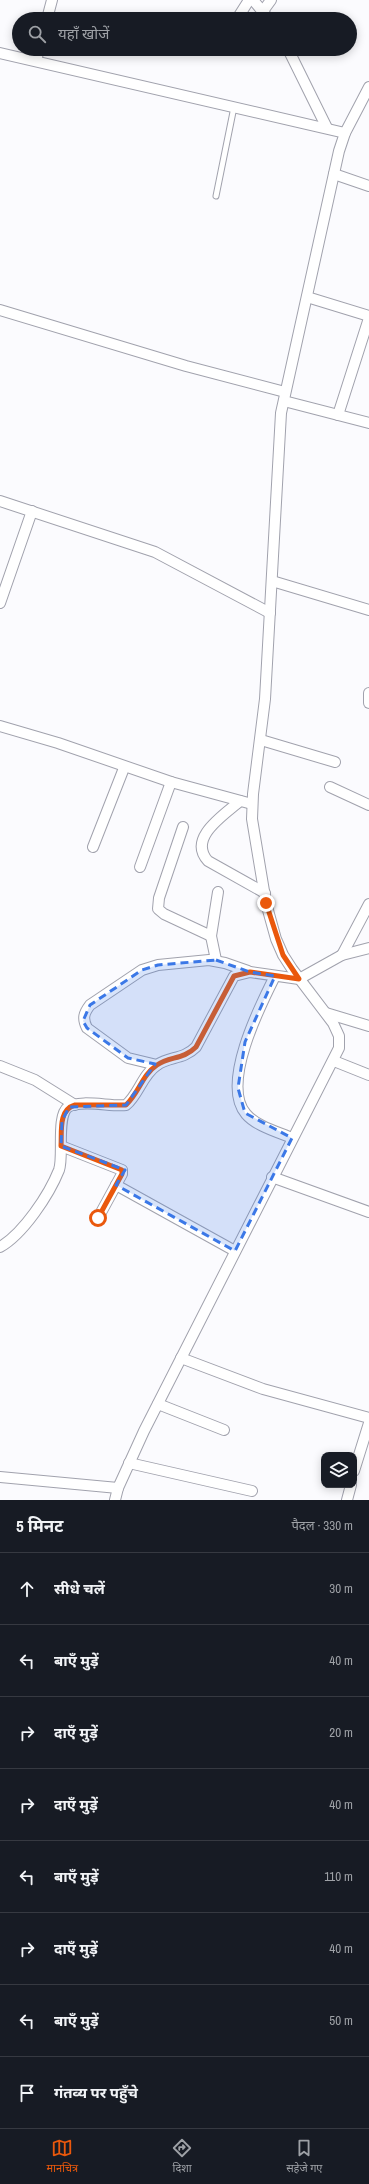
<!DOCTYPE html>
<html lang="hi">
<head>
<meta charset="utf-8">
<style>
  body { margin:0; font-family:"Archivo Narrow","Noto Sans Devanagari",sans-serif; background:#20242c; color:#f1f3f6 }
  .controls { position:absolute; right:12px; bottom:12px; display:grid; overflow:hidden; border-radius:8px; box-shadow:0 2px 10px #0003 }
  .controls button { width:36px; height:36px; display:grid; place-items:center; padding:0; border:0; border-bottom:1px solid #363941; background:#171b24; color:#f1f3f6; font:20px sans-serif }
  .stop { position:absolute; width:12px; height:12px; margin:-9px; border:3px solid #ea580c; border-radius:50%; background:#fff }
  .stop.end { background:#ea580c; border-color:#fff; box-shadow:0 1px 4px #0008 }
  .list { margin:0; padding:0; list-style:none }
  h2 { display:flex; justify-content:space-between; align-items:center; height:52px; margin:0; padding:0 16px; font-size:17px }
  h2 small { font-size:13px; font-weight:400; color:#9ea1a6 }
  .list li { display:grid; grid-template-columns:26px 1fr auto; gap:12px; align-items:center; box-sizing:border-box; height:72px; padding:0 16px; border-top:1px solid #363941 }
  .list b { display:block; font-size:15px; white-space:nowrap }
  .list em { font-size:13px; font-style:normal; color:#9ea1a6 }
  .icon { flex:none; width:22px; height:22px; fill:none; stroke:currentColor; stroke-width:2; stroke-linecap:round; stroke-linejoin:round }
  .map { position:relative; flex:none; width:369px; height:1500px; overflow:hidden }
  .search { position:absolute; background:#171b24; box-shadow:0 2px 10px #0003; left:12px; right:12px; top:12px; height:44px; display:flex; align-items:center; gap:10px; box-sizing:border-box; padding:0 14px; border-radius:22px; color:#9ea1a6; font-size:15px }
  .sheet { height:628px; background:#171b24 }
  nav { display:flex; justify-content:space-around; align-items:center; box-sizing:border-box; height:56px; border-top:1px solid #363941; background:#171b24; font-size:11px; color:#9ea1a6 }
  nav a { display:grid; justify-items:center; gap:2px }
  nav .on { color:#ea580c }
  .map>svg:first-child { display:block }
</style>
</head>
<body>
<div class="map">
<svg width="369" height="1500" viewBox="0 0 369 1500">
  <rect width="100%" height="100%" fill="#fbfbfe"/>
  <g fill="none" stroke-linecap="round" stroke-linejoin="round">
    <g stroke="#a1a2ad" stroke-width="7">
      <path id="lane" d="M216,196L234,107"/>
    </g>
    <g stroke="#a1a2ad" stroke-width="12">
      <g id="street">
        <path d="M253,0L269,19"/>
        <path d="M263,11L271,0"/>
        <path d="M47,19L52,0"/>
        <path d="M237,19L249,0"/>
        <path d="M288,49L327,128"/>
        <path d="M0,53L345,133"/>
        <path d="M36,61L39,49"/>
        <path d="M334,174L369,186"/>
        <path d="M307,297L369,316"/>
        <path d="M0,310L186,366L285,392"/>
        <path d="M284,401L369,423"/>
        <path d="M338,415L369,318"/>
        <path d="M0,501L155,552L270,613"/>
        <path d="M272,581L369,610"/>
        <path d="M0,603L32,511"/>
        <path d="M369,693V703"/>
        <path d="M0,726L58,743L171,782L252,804"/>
        <path d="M261,740L335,762"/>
        <path d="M330,787L369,805"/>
        <path d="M240,801C224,815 187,838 208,861L265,893"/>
        <path d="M183,827L159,898L158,909L164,914L211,936"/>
        <path d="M93,847L124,768"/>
        <path d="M140,867L171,782"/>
        <path d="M342,955L369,904"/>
        <path d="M216,960L211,936L218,892"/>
        <path d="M275,976C261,1004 220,1084 246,1114C256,1126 278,1132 292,1138"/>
        <path d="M326,1013L369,1026"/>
        <path d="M334,1061L369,1075"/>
        <path d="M157,1065L128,1058L87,1028C82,1018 84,1013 90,1005L142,970L158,965L209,960L225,963L248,971"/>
        <path d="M0,1066L35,1080L75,1105"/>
        <path d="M61,1146L122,1170V1174L98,1218"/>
        <path d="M272,1177L369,1212"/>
        <path d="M116,1185L235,1251"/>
        <path d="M0,1247C23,1234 49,1195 59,1170C64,1156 56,1116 68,1107C80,1099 112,1107 126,1105C139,1094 142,1075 157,1065C170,1056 183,1060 196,1047L234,976L250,972L299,979L342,955L369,948"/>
        <path d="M181,1358L263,1389L369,1418"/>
        <path d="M158,1404L224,1430"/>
        <path d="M129,1463L252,1491"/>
        <path d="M354,1471L369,1423"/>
        <path d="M0,1477L118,1488"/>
        <path d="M115,1500L118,1488L144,1431L339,1048V1036L333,1023L292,969L283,955L276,939L266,903L252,819L253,794L265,699L281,413L339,151L345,133L369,87"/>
        <path d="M347,1500L351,1485"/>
      </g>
    </g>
    <use href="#lane" stroke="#fff" stroke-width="5"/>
    <use href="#street" stroke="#fff" stroke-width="10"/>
  </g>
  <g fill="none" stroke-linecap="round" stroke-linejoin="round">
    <path stroke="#ea580c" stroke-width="5" d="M98,1218L122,1174V1170L61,1146C62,1132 58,1110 75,1105H126C139,1093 142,1075 157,1065C170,1056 183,1060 196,1047L234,976L250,972L299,979L283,955L266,903"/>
  </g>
  <path fill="#3b78e7" fill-opacity="0.2" stroke="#3b78e7" stroke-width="3" stroke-dasharray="8 5" stroke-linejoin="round" d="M216,960L250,972L275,976L245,1042L238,1088L245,1113L292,1138L235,1251L116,1185L125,1170L61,1146L62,1121L69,1107L126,1105L155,1064L128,1058L87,1028L83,1021L90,1005L142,970L158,965Z"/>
</svg>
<div class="controls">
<button><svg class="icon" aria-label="layers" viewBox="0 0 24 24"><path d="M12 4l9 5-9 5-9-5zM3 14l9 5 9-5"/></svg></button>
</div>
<div class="stop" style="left:98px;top:1218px"></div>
<div class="stop end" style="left:266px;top:903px"></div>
<div class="search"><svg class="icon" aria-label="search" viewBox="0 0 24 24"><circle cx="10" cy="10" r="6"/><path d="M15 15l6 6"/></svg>यहाँ खोजें</div>
</div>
<section class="sheet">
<h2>5 मिनट<small>पैदल · 330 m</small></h2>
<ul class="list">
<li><svg class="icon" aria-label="ahead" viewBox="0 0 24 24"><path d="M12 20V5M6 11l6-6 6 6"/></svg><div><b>सीधे चलें</b></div><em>30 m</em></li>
<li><svg class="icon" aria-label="left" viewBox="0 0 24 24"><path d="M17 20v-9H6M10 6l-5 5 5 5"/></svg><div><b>बाएँ मुड़ें</b></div><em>40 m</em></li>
<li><svg class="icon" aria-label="right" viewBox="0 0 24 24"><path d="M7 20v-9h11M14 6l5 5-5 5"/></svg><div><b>दाएँ मुड़ें</b></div><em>20 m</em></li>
<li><svg class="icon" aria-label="right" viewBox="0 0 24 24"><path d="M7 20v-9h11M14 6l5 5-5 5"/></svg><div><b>दाएँ मुड़ें</b></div><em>40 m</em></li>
<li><svg class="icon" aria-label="left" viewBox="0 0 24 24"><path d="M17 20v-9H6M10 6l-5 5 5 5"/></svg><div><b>बाएँ मुड़ें</b></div><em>110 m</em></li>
<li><svg class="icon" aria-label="right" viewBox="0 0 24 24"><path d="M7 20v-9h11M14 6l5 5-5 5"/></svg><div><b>दाएँ मुड़ें</b></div><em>40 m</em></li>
<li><svg class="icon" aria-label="left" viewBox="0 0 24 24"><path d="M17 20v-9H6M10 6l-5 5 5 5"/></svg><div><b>बाएँ मुड़ें</b></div><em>50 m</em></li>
<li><svg class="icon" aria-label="arrive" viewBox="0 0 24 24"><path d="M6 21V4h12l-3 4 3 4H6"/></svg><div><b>गंतव्य पर पहुँचे</b></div></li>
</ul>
</section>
<nav>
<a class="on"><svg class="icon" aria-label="map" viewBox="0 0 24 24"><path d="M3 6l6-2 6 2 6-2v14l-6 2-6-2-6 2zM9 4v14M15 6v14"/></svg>मानचित्र</a>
<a><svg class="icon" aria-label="directions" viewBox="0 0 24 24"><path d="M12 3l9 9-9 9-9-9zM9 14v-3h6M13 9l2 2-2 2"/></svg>दिशा</a>
<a><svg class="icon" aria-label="saved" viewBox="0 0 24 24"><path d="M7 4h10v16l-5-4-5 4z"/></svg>सहेजे गए</a>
</nav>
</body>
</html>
